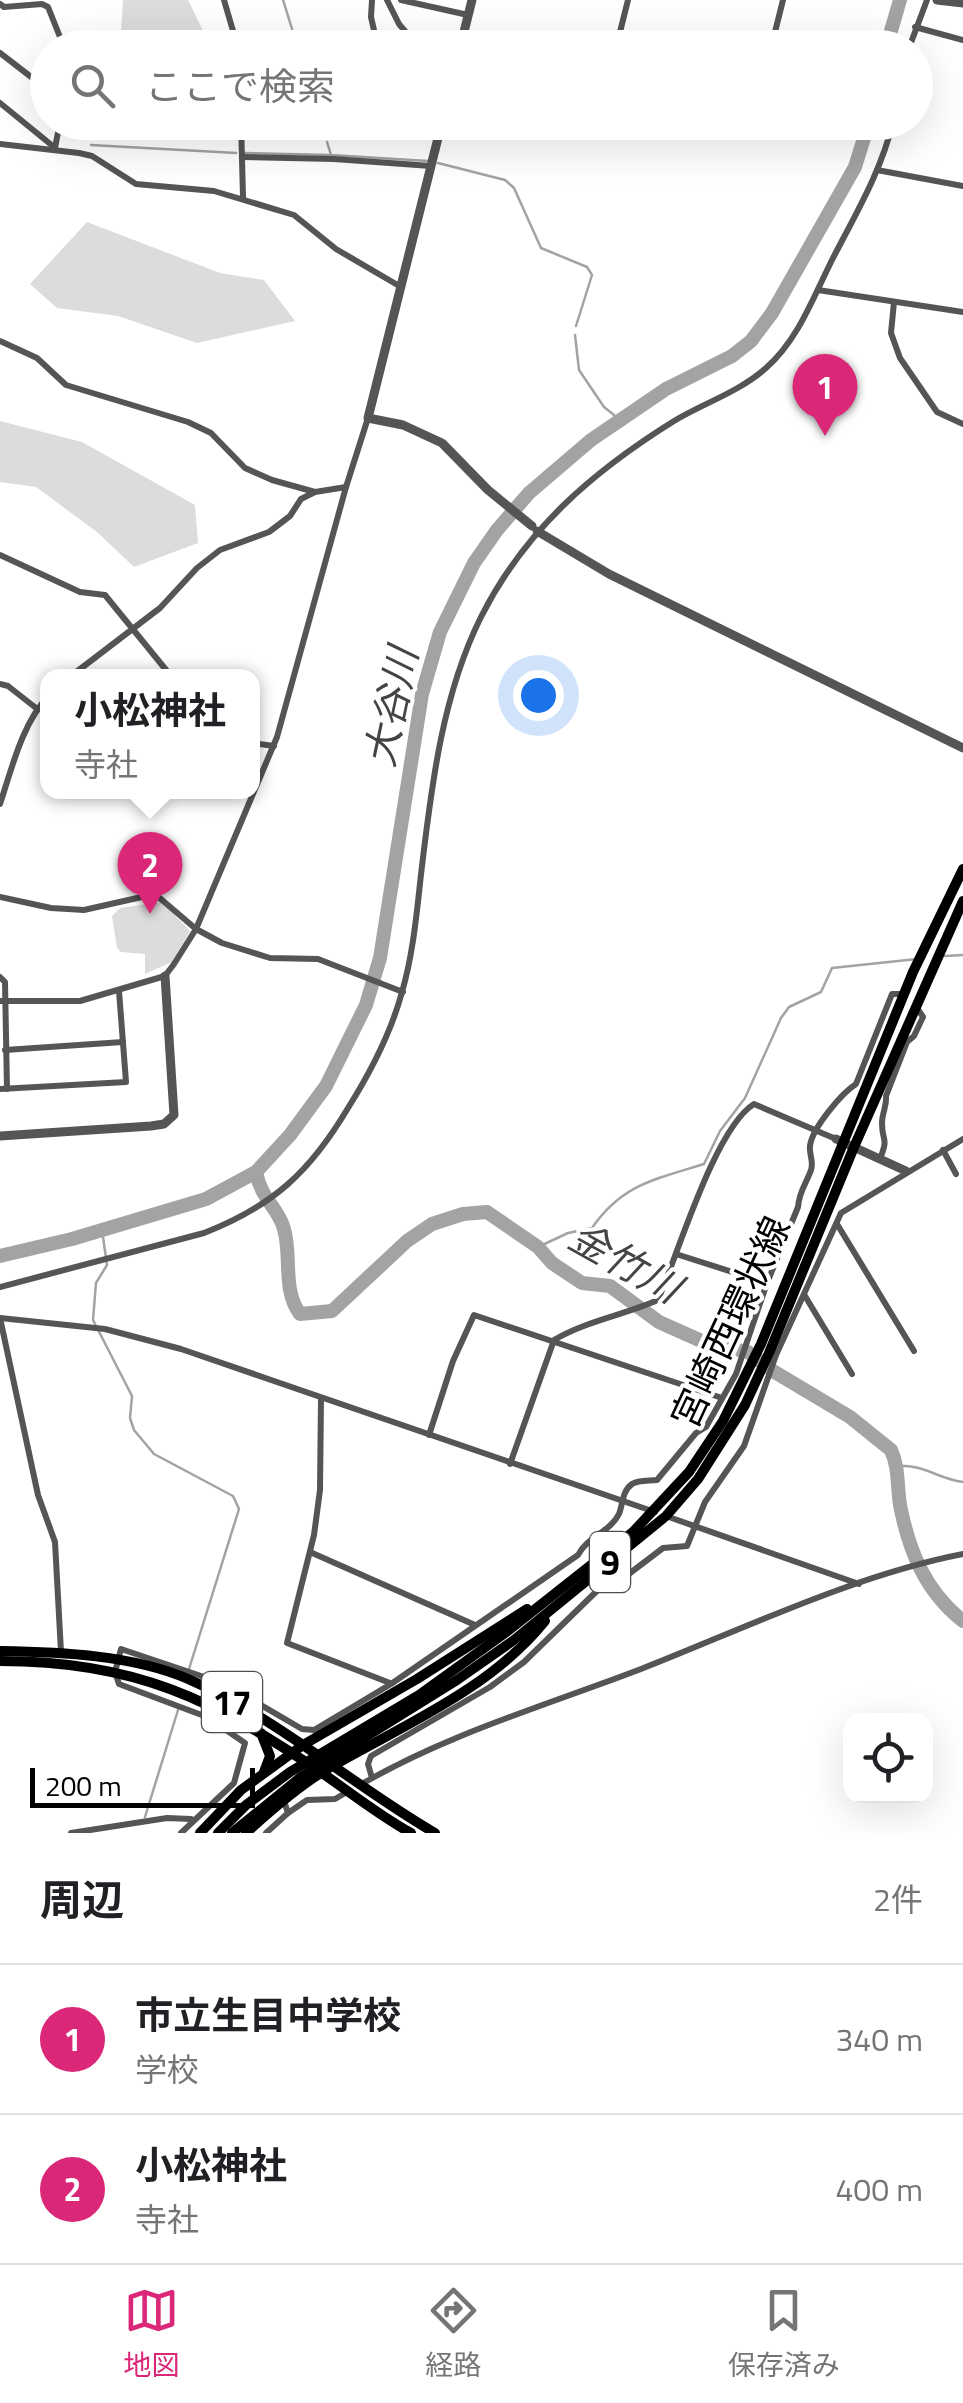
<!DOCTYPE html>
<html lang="ja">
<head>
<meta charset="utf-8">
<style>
  body { margin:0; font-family:"Titillium Web","Noto Sans JP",sans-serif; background:#f6f6f6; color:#202124 }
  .controls { position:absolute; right:30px; bottom:30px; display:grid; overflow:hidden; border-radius:20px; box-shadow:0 10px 40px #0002 }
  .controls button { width:90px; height:90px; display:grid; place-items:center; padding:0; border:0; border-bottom:2px solid #e0e0e0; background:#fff; color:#202124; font:50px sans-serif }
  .scale { position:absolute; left:30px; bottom:25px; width:225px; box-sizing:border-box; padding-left:10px; border:5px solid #000; border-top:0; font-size:28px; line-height:35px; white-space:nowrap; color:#000; -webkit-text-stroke:8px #fff; paint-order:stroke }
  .you { position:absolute; left:538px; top:695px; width:35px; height:35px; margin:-25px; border:8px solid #fff; border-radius:50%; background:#1a73e8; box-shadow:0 0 0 15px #1a73e833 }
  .badge { display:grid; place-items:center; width:65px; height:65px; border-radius:50%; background:#db2777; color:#fff; font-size:32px; font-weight:700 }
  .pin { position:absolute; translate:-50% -82px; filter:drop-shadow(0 2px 5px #0008) }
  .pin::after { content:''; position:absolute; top:52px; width:35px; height:30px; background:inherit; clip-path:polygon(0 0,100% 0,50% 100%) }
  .popup { position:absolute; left:40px; top:669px; width:220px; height:130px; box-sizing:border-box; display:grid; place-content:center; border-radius:20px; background:#fff; filter:drop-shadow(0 2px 8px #0005); font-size:32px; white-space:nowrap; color:#757577 }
  .popup b { font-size:38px; color:#202124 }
  .popup::after { content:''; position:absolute; left:50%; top:100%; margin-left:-20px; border:20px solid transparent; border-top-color:#fff }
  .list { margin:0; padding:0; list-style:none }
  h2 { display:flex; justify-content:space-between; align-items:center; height:130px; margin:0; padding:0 40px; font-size:42px }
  h2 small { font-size:32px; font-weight:400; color:#757577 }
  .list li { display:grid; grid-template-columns:65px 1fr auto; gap:30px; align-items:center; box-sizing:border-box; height:150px; padding:0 40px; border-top:2px solid #e0e0e0 }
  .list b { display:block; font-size:38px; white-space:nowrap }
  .list p { margin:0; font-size:32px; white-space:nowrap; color:#757577 }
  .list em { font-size:32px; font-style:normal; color:#757577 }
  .icon { flex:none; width:55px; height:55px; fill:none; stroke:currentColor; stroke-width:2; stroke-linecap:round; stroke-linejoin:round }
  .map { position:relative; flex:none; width:963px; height:1833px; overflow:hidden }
  .search { position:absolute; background:#fff; box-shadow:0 10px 40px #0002; left:30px; right:30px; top:30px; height:110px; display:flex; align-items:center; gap:25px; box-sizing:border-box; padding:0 35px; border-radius:55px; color:#757577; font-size:38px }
  .sheet { height:430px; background:#fff }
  nav { display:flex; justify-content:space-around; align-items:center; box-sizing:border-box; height:140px; border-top:2px solid #e0e0e0; background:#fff; font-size:28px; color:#757577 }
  nav a { display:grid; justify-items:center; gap:5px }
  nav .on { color:#db2777 }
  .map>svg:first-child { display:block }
</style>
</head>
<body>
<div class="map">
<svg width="963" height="1833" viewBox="0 0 963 1833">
  <rect width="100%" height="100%" fill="#fff"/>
  <g fill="#dcdcdc">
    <path d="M123,0H188L207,39V47H120Z"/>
    <path d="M87,222L220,273L264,280L295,321L197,343L118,316L57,308L30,284Z"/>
    <path d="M0,421L82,442L195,505L198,543L134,567L97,532L36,487L0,482Z"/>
    <path d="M162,902L190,931L172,962L145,974V954L121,952L117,948L112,916L120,908Z"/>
  </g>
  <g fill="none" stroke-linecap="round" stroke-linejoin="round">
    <g stroke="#a3a3a3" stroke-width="2.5">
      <path d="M283,0L298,48"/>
      <path d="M322,122L325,133"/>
      <path d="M327,142L331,155L428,161"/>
      <path d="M91,145L236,153"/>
      <path d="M245,153L330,155"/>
      <path d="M438,163L505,180L514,188L541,248L587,267L592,275L576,326"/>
      <path d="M575,335L579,370L604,407L619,419"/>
      <path d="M945,956L963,955"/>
      <path d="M102,1230L107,1265L96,1283L93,1320L132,1396L130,1418L134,1430L154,1454L233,1496L239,1509L189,1669"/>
      <path d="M538,1247L568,1233L592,1228C622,1184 656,1179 704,1164L720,1131L745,1098L781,1018L789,1007L821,992L832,968L917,959"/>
      <path d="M896,1466C924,1464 938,1479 963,1482"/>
      <path d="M145,1817L178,1710"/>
    </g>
    <g stroke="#a3a3a3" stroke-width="14">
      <path d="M886,48L900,0"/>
      <path d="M256,1172C261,1199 279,1209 284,1229C292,1256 282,1290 300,1314L332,1311L407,1241L432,1224L463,1214L487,1212L538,1247L552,1263L582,1283L610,1286L659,1322L706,1343L748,1352L773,1371L850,1417L891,1450C899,1467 897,1486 900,1505C909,1551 925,1591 963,1621"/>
      <path d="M0,1256L72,1239L206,1199L256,1172L290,1135L326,1086L366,1005L380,958L422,694L440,632L474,563L497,530L529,493L591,440L666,389L732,356L751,341L772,313L855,167L869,122"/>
    </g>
    <g stroke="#555" stroke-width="6">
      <path d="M224,0L238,48"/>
      <path d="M372,0L371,17L378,48"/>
      <path d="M387,0L399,24L419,48"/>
      <path d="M401,0L468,15"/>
      <path d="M0,4L4,7L42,4L48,7L62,42L58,48"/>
      <path d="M915,27L963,40"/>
      <path d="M616,48L628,0"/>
      <path d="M771,48L783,0"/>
      <path d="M909,48L927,0"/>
      <path d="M0,53L48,90"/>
      <path d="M35,80L48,62"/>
      <path d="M0,103L54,147"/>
      <path d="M241,122L243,197"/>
      <path d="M0,144L79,153L92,156L136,184L214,191L294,215L336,249L401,287"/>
      <path d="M55,148L60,122"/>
      <path d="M242,157L334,159L431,166"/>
      <path d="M877,170L963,186"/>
      <path d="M818,290L963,312"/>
      <path d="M894,302L891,333L900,358L937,412L963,424"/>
      <path d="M0,341L37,358L66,385L188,422L211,433L245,468L272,480L315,492"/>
      <path d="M0,555L80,592L105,595L171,676"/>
      <path d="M71,676L160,608L197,568L220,550L269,532L290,516L301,499L315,492L346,487"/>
      <path d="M0,684L8,686L36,708"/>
      <path d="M252,743L274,746"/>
      <path d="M0,804C11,771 23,721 48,697"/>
      <path d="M0,897L51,908L84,910L155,894L196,929L222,943L270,958L318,959L403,992"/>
      <path d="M0,977L5,982L7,1089"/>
      <path d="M0,1001H80L165,976L174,964L196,929L277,737L346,487L368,418"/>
      <path d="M5,1050L123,1042"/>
      <path d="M0,1089L126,1082L119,991"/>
      <path d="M943,1150L956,1174"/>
      <path d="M880,1159C889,1136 882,1143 882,1123C882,1113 887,1106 886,1096L907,1042L914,1036L923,1017L917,1008"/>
      <path d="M837,1224L914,1351"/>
      <path d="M676,1254L767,1283"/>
      <path d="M0,1287L204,1233C273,1206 310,1172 348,1108C370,1073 391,1033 402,992C414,951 417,908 422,866C432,782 443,693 481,617C525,530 592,472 674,421C704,403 739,392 766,368C798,340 813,298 832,260C855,215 881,172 893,122"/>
      <path d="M805,1296L852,1374"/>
      <path d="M0,1318L105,1329L181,1349L655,1512"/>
      <path d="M0,1318L38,1495L55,1542L61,1652"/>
      <path d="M321,1398L320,1490L314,1535L287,1643L390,1683"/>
      <path d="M429,1435L453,1361L474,1315L722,1398"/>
      <path d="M510,1464L554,1340C586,1321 624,1315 658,1300C678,1254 715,1128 754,1104L836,1139"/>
      <path d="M666,1516L859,1584"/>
      <path d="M310,1552L475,1625"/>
      <path d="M372,1778L368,1764L371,1756L490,1687L524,1662L604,1584L617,1583L663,1548L687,1546L705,1502L744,1446L776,1355L841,1213L963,1139"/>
      <path d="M360,1785C447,1734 547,1705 641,1669C743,1629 855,1575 963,1554"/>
      <path d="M288,1813L307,1800L335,1799L347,1792"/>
      <path d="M71,1833L167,1818L191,1819"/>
      <path d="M181,1833L234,1783L245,1743L207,1717L119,1684L115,1672L121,1649L225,1684L302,1729L314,1730L391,1684L578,1555C587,1537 610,1532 619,1514C623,1504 622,1491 632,1484C638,1480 649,1481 657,1480L696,1433L706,1427L736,1374L767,1283L798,1207C799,1192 806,1184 811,1170C814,1161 809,1155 810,1146C812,1128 842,1093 856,1084L892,994H903"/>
      <path d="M266,1833L288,1813L284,1801"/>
    </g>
    <g stroke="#555" stroke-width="9">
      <path d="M937,0L963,3"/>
      <path d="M460,48L472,0"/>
      <path d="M442,122L368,418L403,425L442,443L488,490L532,526"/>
      <path d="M537,531L609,574L963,748"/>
      <path d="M0,1136L151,1126L164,1124L174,1115L165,976"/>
      <path d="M836,1139L906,1171"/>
    </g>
    <g stroke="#000" stroke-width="10">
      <path d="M0,1651C60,1652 133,1655 188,1679C278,1718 352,1785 435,1833"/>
      <path d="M0,1661C135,1661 213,1699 322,1773C351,1793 380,1816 411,1833"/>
      <path d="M261,1733L270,1756L264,1772"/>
      <path d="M200,1833L241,1790L303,1745L417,1679L527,1609"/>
      <path d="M218,1833L246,1805L290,1772L419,1695L505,1633L633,1532L689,1472L723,1421L761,1344L913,972L963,869"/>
      <path d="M232,1833L301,1777L457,1680L514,1640L666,1516L698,1479L745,1405L769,1353L854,1147L963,901"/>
      <path d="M246,1833C270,1811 296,1788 324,1771C399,1727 490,1690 545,1621"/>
    </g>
  </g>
  <g text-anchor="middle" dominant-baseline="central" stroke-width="8" stroke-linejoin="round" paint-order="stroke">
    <g fill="#fff" stroke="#4c4c4c" stroke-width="2.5">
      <rect x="590" y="1532" width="40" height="60" rx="8"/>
      <rect x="202" y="1672" width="60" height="60" rx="8"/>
    </g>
    <g font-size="35" font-weight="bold" fill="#000">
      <text x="610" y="1562">9</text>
      <text x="232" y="1702">17</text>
    </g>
    <g font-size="38" fill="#000" stroke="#fff">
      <text transform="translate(730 1322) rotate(-65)">宮崎西環状線</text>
    </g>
    <g font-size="40" font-style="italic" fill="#444" stroke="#fff">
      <text transform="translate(391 707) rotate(-78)">大谷川</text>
      <text transform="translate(625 1262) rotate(29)">金竹川</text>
    </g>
  </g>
</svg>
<div class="controls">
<button><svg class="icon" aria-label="locate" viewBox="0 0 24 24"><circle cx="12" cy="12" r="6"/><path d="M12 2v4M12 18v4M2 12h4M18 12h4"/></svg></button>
</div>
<div class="scale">200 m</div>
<div class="you"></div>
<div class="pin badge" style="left:825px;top:436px">1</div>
<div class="pin badge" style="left:150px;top:914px">2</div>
<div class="popup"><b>小松神社</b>寺社</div>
<div class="search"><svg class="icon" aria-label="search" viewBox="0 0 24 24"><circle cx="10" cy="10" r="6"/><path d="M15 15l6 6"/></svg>ここで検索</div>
</div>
<section class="sheet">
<h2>周辺<small>2件</small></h2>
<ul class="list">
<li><span class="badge">1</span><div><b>市立生目中学校</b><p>学校</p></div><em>340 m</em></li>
<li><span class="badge">2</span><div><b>小松神社</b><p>寺社</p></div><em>400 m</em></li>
</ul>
</section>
<nav>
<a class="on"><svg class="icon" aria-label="map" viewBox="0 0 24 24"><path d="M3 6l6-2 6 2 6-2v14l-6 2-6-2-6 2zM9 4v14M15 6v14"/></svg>地図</a>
<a><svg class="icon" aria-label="directions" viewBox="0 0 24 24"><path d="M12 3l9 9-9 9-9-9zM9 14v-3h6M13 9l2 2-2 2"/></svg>経路</a>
<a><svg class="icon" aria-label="saved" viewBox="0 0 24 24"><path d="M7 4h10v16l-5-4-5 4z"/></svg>保存済み</a>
</nav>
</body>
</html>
